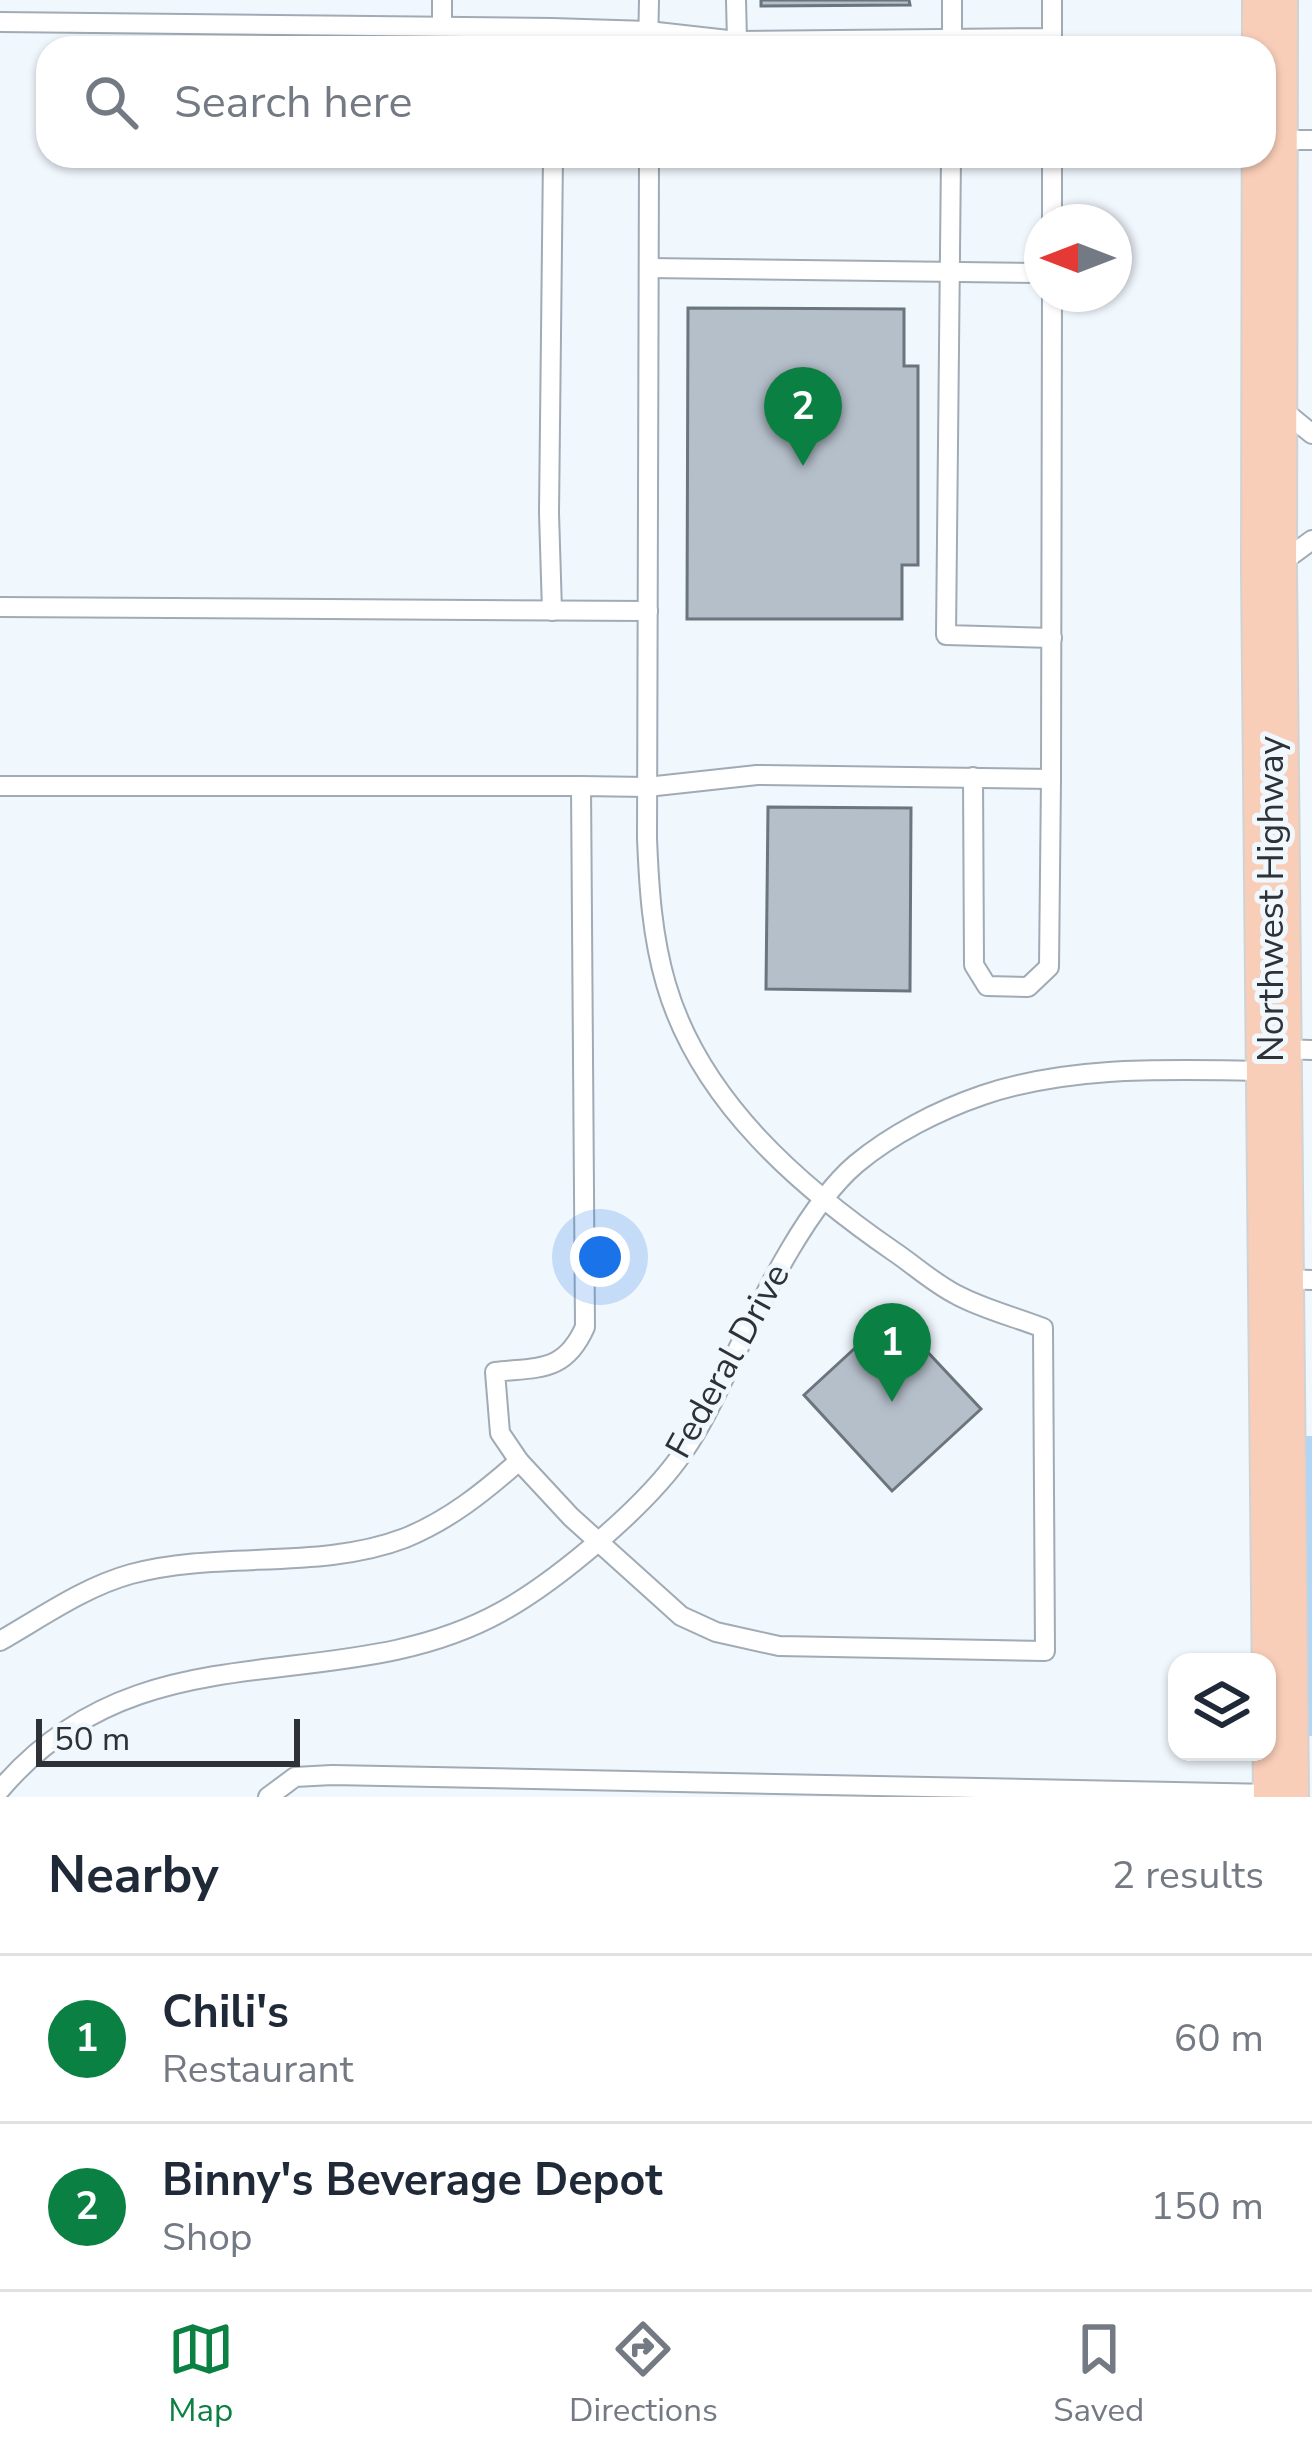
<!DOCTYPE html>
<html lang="en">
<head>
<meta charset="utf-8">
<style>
  body { margin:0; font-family:"Nunito Sans",sans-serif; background:#f2f2f3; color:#1f2937 }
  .controls { position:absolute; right:36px; bottom:36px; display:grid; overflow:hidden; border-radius:24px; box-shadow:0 3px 9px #0004 }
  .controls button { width:108px; height:108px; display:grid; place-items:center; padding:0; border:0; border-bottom:3px solid #e0e1e3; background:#fff; color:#1f2937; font:60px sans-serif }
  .compass { position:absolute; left:1024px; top:204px; width:108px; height:108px; border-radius:50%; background:#fff; box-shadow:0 3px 9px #0004; rotate:270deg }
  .scale { position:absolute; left:36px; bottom:30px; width:264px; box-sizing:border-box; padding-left:12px; border:6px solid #2e3236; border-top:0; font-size:33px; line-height:42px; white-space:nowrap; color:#2e3236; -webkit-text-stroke:9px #f0f7fd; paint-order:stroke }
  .you { position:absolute; left:600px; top:1257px; width:42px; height:42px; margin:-30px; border:9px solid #fff; border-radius:50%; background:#1a73e8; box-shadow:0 0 0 18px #1a73e833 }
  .badge { display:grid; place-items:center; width:78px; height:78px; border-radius:50%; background:#0b8043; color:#fff; font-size:39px; font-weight:700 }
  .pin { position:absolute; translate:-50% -99px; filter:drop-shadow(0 3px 6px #0008) }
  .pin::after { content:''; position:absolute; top:63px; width:42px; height:36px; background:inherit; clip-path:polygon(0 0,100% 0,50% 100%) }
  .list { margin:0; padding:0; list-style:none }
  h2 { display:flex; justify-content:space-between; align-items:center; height:156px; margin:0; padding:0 48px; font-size:51px }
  h2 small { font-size:39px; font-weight:400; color:#747a83 }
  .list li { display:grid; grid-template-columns:78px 1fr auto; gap:36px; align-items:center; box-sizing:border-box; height:168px; padding:0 48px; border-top:3px solid #e0e1e3 }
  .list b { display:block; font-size:45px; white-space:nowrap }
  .list p { margin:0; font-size:39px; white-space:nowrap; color:#747a83 }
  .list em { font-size:39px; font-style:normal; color:#747a83 }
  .icon { flex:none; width:66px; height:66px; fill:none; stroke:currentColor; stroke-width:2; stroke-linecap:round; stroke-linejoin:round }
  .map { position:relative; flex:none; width:1312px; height:1797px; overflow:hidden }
  .search { position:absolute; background:#fff; box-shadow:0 3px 9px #0004; left:36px; right:36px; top:36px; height:132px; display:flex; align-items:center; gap:30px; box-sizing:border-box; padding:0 42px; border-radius:36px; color:#747a83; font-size:45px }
  .sheet { height:492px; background:#fff }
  nav { display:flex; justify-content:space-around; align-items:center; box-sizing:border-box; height:168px; border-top:3px solid #e0e1e3; background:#fff; font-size:33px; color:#747a83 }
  nav a { display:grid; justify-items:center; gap:6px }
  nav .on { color:#0b8043 }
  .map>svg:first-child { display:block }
</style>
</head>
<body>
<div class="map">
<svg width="1312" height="1797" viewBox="0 0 1312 1797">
  <rect width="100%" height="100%" fill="#f0f7fd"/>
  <path fill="#b1d5f7" d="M1297,1436H1312V1736H1307Z"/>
  <g fill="#b5bfca" stroke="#6b757e" stroke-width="3">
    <path d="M761,0H909L910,5L761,6Z"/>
    <path d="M688,308L904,309V366H918V565H902V619H687Z"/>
    <path d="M768,807L911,808L910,991L766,989Z"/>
    <path d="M892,1314L981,1409L892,1491L804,1395Z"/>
  </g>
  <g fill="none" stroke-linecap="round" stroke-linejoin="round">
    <g stroke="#a0abb5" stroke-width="22">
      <g id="service">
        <path d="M442,0V26"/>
        <path d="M736,0L737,41"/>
        <path d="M0,22L552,28L648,31L737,41L1052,38V0"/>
        <path d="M648,48L649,0"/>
        <path d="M952,48V0"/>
        <path d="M1275,140H1312"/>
        <path d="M951,156L946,635L1052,638"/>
        <path d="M1052,156V222"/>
        <path d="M649,268L1042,273"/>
        <path d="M1279,407L1312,434"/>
        <path d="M1278,565L1312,540"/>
        <path d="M0,607L648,611"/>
        <path d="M552,611L549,513L553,156"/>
        <path d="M973,777L974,965L987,986L1028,987L1049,967L1051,779"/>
        <path d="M0,786H581"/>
        <path d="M1277,1049L1312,1050"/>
        <path d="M1280,1279L1312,1280"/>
        <path d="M519,1461L500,1433L495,1372C540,1367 565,1372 585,1327L581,786L647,787L757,775L1051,779L1052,294"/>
        <path d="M0,1641C42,1617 84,1587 131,1574C220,1550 319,1571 405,1538C449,1520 484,1492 519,1461L571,1517L681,1616L716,1632L779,1646L1045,1651L1043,1328C1015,1317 983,1309 957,1295C935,1284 915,1266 896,1253C800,1187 700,1101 666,984C652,936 649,888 647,838L649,156"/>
        <path d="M0,1790C143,1621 336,1703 501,1612C557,1581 648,1505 684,1451C706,1419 722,1381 739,1347C766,1291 809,1204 856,1164C892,1134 939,1110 983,1095C1075,1064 1176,1070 1271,1071"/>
        <path d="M268,1797L295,1777L332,1775L1276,1794"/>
      </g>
    </g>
    <g stroke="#d1d2d3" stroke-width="58">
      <path id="primary" d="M1270,0L1269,571L1281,1797"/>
    </g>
    <use href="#service" stroke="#fff" stroke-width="18"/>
    <use href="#primary" stroke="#f9ceb9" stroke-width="54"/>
  </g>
  <g text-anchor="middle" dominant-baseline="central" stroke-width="10" stroke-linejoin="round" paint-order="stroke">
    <g font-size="36" fill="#2e3236" stroke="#f0f7fd">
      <text transform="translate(1271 899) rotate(-90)">Northwest Highway</text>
      <text transform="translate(728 1361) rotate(-61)">Federal Drive</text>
    </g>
  </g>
</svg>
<div class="controls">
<button><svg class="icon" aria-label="layers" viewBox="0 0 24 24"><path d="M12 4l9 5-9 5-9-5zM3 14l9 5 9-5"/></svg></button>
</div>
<svg class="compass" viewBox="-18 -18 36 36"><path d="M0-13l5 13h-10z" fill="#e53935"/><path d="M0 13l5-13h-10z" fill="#747a83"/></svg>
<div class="scale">50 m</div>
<div class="you"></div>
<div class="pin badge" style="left:892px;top:1402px">1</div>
<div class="pin badge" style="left:803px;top:466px">2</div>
<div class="search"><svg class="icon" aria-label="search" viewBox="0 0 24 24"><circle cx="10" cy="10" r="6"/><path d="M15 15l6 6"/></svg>Search here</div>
</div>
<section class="sheet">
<h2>Nearby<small>2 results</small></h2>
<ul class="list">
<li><span class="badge">1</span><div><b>Chili's</b><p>Restaurant</p></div><em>60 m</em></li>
<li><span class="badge">2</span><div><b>Binny's Beverage Depot</b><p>Shop</p></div><em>150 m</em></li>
</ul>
</section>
<nav>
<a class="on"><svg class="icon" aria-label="map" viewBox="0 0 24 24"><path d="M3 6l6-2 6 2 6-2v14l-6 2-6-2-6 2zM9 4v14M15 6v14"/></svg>Map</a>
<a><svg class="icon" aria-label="directions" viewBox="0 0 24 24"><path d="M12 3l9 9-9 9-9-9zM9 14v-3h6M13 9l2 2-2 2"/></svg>Directions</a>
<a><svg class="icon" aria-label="saved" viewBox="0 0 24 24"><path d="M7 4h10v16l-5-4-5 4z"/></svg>Saved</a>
</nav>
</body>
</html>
